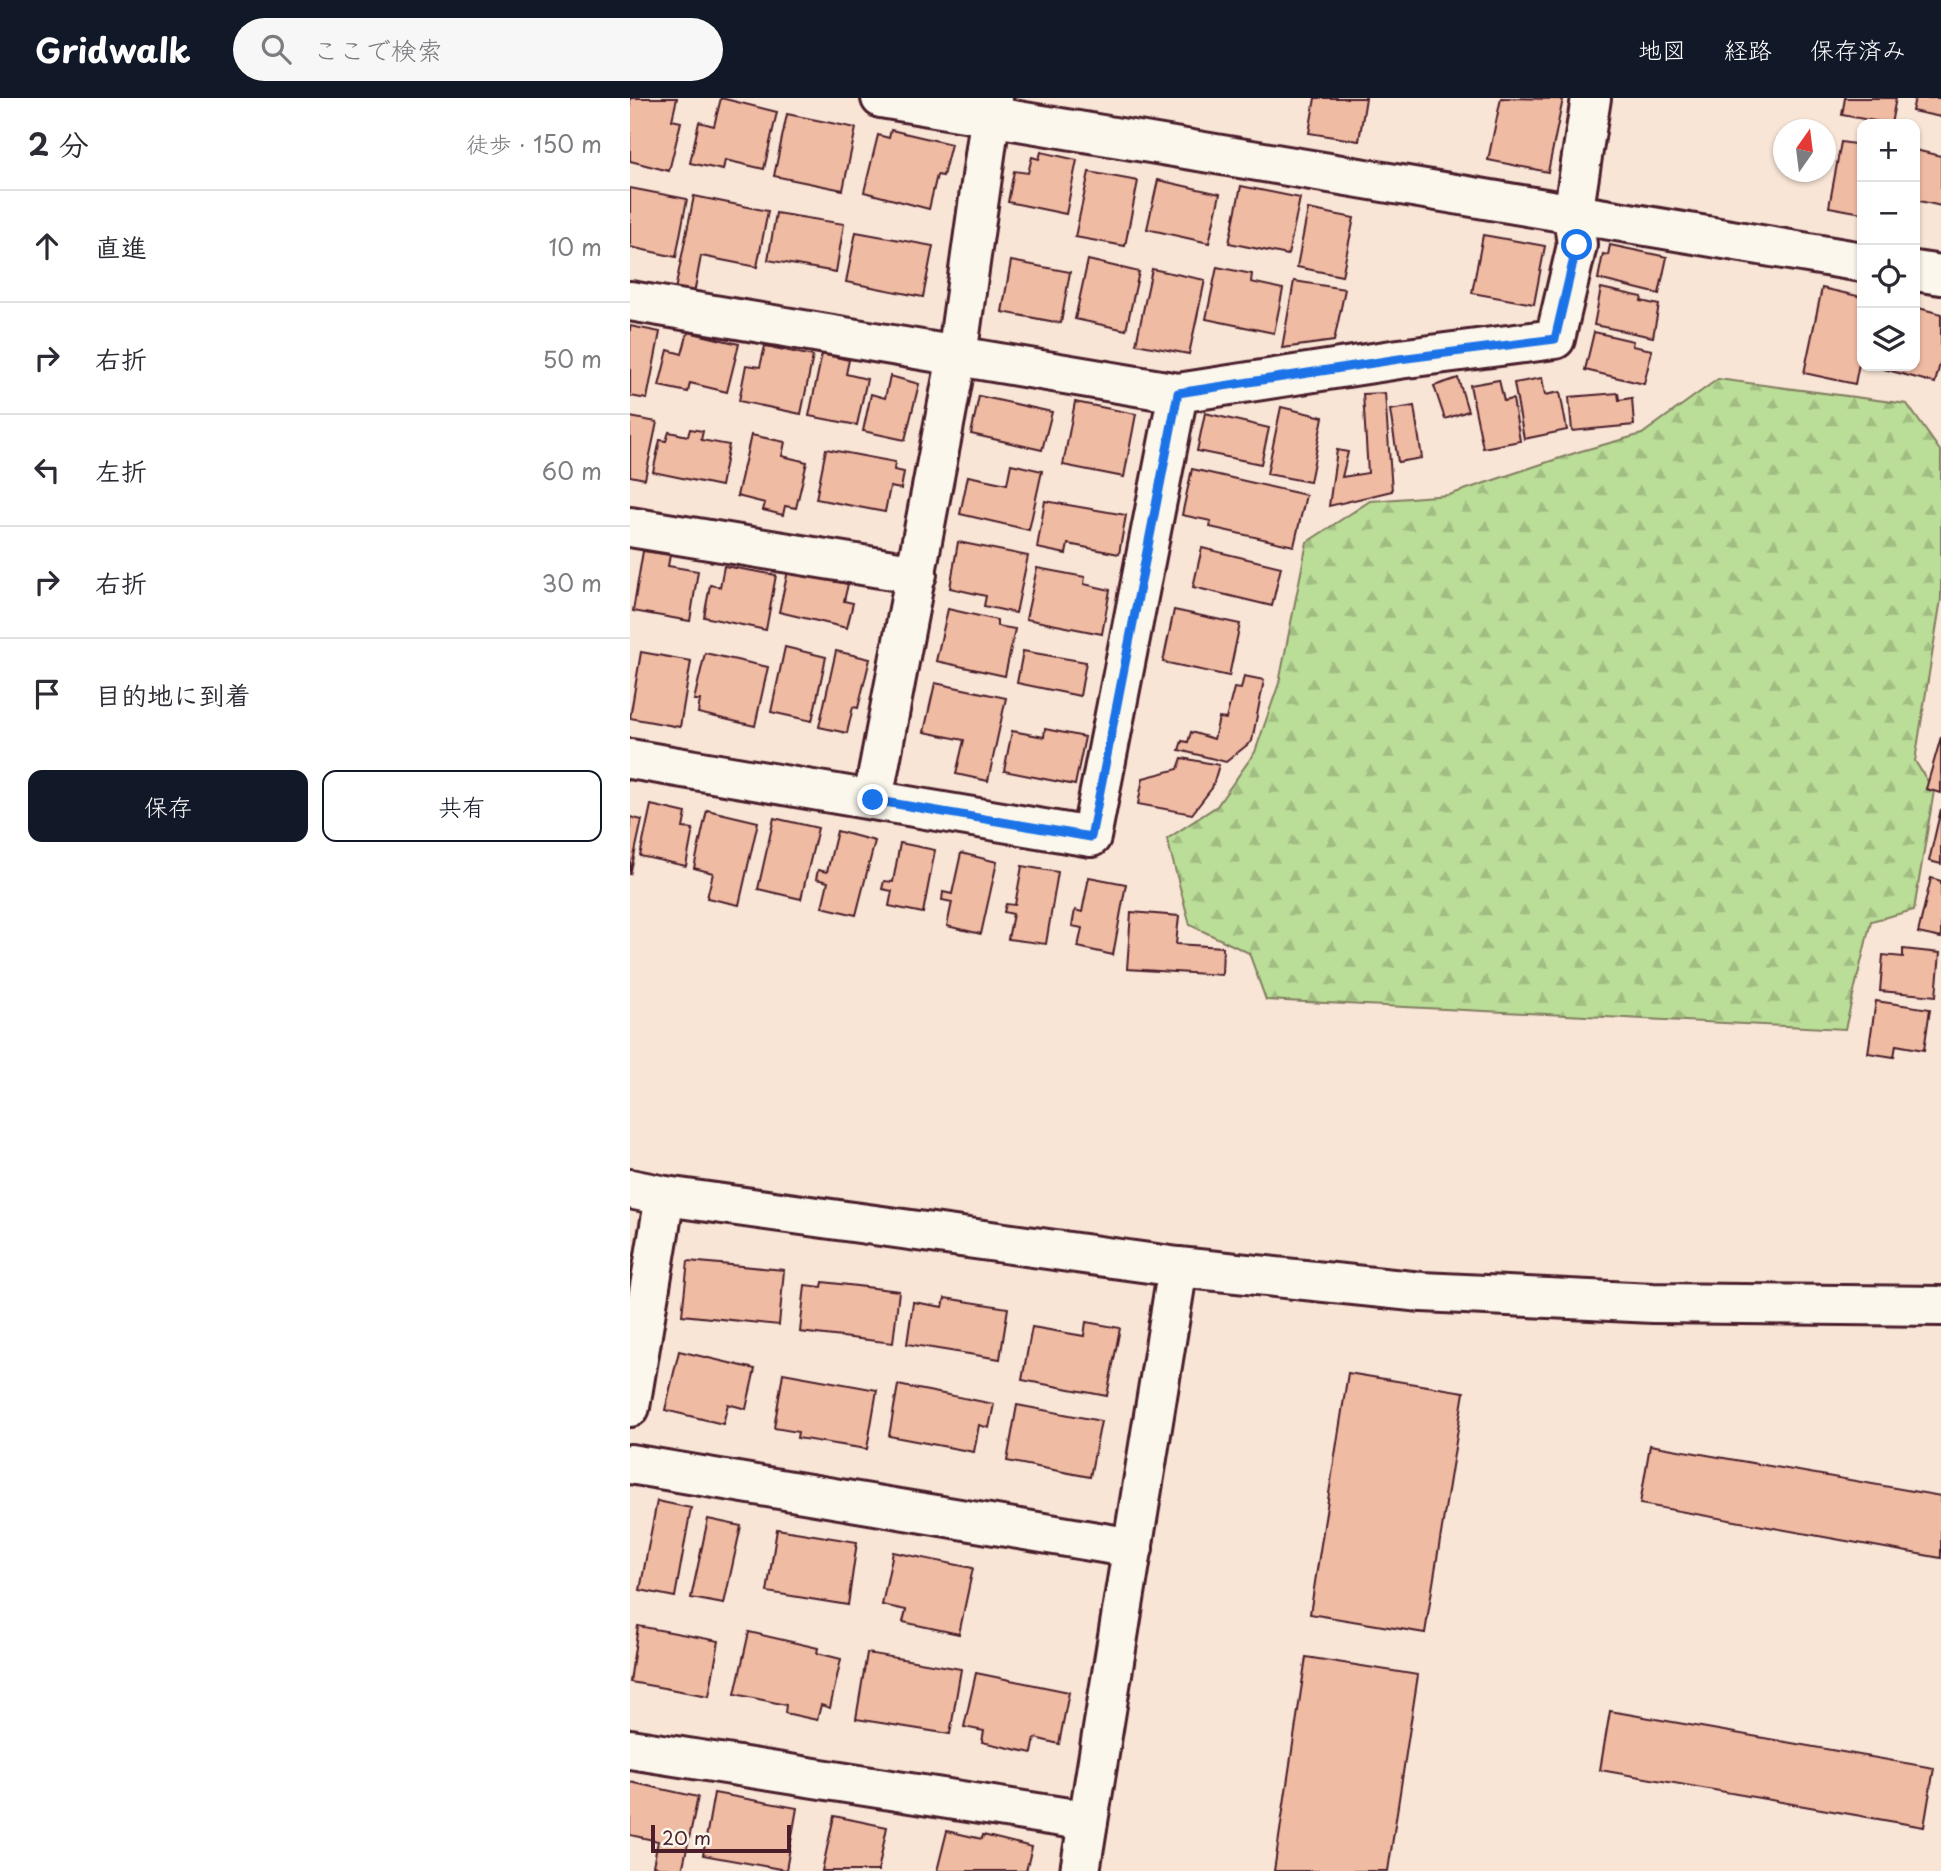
<!DOCTYPE html>
<html lang="ja">
<head>
<meta charset="utf-8">
<style>
  body { margin:0; font-family:"Playpen Sans","Klee One",sans-serif; background:#f7f7f7; color:#2b2b33 }
  .controls { position:absolute; right:21px; top:21px; display:grid; overflow:hidden; border-radius:14px; box-shadow:0 2px 5px #0004 }
  .controls button { width:63px; height:63px; display:grid; place-items:center; padding:0; border:0; border-bottom:2px solid #e1e1e2; background:#fff; color:#2b2b33; font:35px sans-serif }
  .compass { position:absolute; left:1143px; top:21px; width:63px; height:63px; border-radius:50%; background:#fff; box-shadow:0 2px 5px #0004; rotate:14deg }
  .scale { position:absolute; left:21px; bottom:18px; width:140px; box-sizing:border-box; padding-left:7px; border:4px solid #4a1f2b; border-top:0; font-size:19px; line-height:24px; white-space:nowrap; color:#4a1f2b; -webkit-text-stroke:5px #fbf7ec; paint-order:stroke }
  .stop { position:absolute; width:21px; height:21px; margin:-16px; border:5px solid #1a73e8; border-radius:50%; background:#fff }
  .stop.end { background:#1a73e8; border-color:#fff; box-shadow:0 2px 7px #0008 }
  .list { margin:0; padding:0; list-style:none }
  h2 { display:flex; justify-content:space-between; align-items:center; height:91px; margin:0; padding:0 28px; font-size:30px }
  h2 small { font-size:23px; font-weight:400; color:#7c7c81 }
  .list li { display:grid; grid-template-columns:46px 1fr auto; gap:21px; align-items:center; box-sizing:border-box; height:112px; padding:0 28px; border-top:2px solid #e1e1e2 }
  .list b { display:block; font-size:26px; white-space:nowrap }
  .list em { font-size:23px; font-style:normal; color:#7c7c81 }
  .actions { display:flex; gap:14px; padding:21px 28px }
  .actions a { flex:1; padding:16px 0; border:2px solid #111827; border-radius:14px; text-align:center; font-size:24px; color:#111827 }
  .actions .main { background:#111827; color:#fff }
  .icon { flex:none; width:38px; height:38px; fill:none; stroke:currentColor; stroke-width:2; stroke-linecap:round; stroke-linejoin:round }
  .map { position:relative; flex:none; width:1311px; height:1773px; overflow:hidden }
  header { display:flex; align-items:center; gap:42px; box-sizing:border-box; height:98px; padding:0 35px; background:#111827; color:#fff }
  header strong { font-size:33px }
  nav { display:flex; gap:38px; margin-inline-start:auto; font-size:24px }
  .search { width:490px; height:63px; background:#f7f7f7; display:flex; align-items:center; gap:18px; box-sizing:border-box; padding:0 24px; border-radius:38px; color:#7c7c81; font-size:26px }
  main { display:flex }
  aside { flex:1; background:#fff }
  .map>svg:first-child { display:block }
</style>
</head>
<body>
<header>
<strong>Gridwalk</strong>
<div class="search"><svg class="icon" aria-label="search" viewBox="0 0 24 24"><circle cx="10" cy="10" r="6"/><path d="M15 15l6 6"/></svg>ここで検索</div>
<nav><a>地図</a><a>経路</a><a>保存済み</a></nav>
</header>
<main>
<aside>
<h2>2 分<small>徒歩 · 150 m</small></h2>
<ul class="list">
<li><svg class="icon" aria-label="ahead" viewBox="0 0 24 24"><path d="M12 20V5M6 11l6-6 6 6"/></svg><div><b>直進</b></div><em>10 m</em></li>
<li><svg class="icon" aria-label="right" viewBox="0 0 24 24"><path d="M7 20v-9h11M14 6l5 5-5 5"/></svg><div><b>右折</b></div><em>50 m</em></li>
<li><svg class="icon" aria-label="left" viewBox="0 0 24 24"><path d="M17 20v-9H6M10 6l-5 5 5 5"/></svg><div><b>左折</b></div><em>60 m</em></li>
<li><svg class="icon" aria-label="right" viewBox="0 0 24 24"><path d="M7 20v-9h11M14 6l5 5-5 5"/></svg><div><b>右折</b></div><em>30 m</em></li>
<li><svg class="icon" aria-label="arrive" viewBox="0 0 24 24"><path d="M6 21V4h12l-3 4 3 4H6"/></svg><div><b>目的地に到着</b></div></li>
</ul>
<div class="actions"><a class="main">保存</a><a>共有</a></div>
</aside>
<div class="map">
<svg width="1311" height="1773" viewBox="0 0 1311 1773">
  <defs>
    <pattern id="forest-firs" width="22" height="20" patternUnits="userSpaceOnUse" patternTransform="scale(1.75)"><rect width="22" height="20" fill="#badd97"/><path d="M5 1l3.5 6h-7zM16 11l3.5 6h-7z" fill="#a1bd82"/></pattern>
  </defs>
  <rect width="100%" height="100%" fill="#f8e5d6"/>
  <filter id="ink" filterUnits="userSpaceOnUse"><feTurbulence type="fractalNoise" baseFrequency=".0143" numOctaves="2"/><feDisplacementMap in="SourceGraphic" scale="14" xChannelSelector="R" yChannelSelector="G"/><feConvolveMatrix kernelMatrix="1 2 1 2 8 2 1 2 1" color-interpolation-filters="sRGB"/></filter>
  <g filter="url(#ink)">
    <path fill="url(#forest-firs)" stroke="#827e61" stroke-width="2" d="M1088,281L1277,306L1311,354V501L1285,663L1304,693L1284,812L1241,823L1215,931L636,902L619,855L560,827L537,741L587,708L625,654L649,585L677,444L740,403L819,397L951,353L1012,336Z"/>
    <g fill="#f0bba3" stroke="#4a1f2b" stroke-width="2">
      <path d="M0,0H47L42,22L51,24L39,73L0,63Z"/>
      <path d="M91,0L147,14L134,71L95,62L93,72L60,65L69,24L84,28Z"/>
      <path d="M685,0H736L729,43L679,35Z"/>
      <path d="M871,0L933,1L918,74L858,62Z"/>
      <path d="M1215,0H1266L1261,26L1212,17Z"/>
      <path d="M1285,0H1311V19L1282,13Z"/>
      <path d="M157,16L226,30L213,92L144,78Z"/>
      <path d="M261,32L321,46L313,78L307,77L299,111L234,94L248,37L259,40Z"/>
      <path d="M1211,44L1232,47V115L1199,109Z"/>
      <path d="M1285,52L1311,58V108L1285,102Z"/>
      <path d="M411,54L447,62L436,116L378,104L384,73L398,75L402,59L409,61Z"/>
      <path d="M459,74L508,83L495,148L445,139Z"/>
      <path d="M528,82L590,96L579,145L517,131Z"/>
      <path d="M611,88L670,100L658,157L599,145Z"/>
      <path d="M0,90L57,101L46,159L0,149Z"/>
      <path d="M64,98L138,113L127,169L71,158L64,196L45,192Z"/>
      <path d="M678,111L724,120L712,178L667,169Z"/>
      <path d="M146,115L214,126L206,174L138,162Z"/>
      <path d="M226,134L303,148L293,199L216,184Z"/>
      <path d="M853,137L915,148L904,206L842,195Z"/>
      <path d="M980,147L1037,159L1029,196L968,181L973,156L978,157Z"/>
      <path d="M458,162L509,174L496,232L445,221Z"/>
      <path d="M381,163L440,174L431,225L372,214Z"/>
      <path d="M587,169L622,176L621,184L653,191L644,235L576,221Z"/>
      <path d="M522,171L575,182L559,256L506,246Z"/>
      <path d="M664,183L715,191L704,243L652,250Z"/>
      <path d="M971,190L1012,199L1011,203L1029,207L1023,239L964,227Z"/>
      <path d="M1192,190L1232,199V250L1225,286L1174,275Z"/>
      <path d="M1285,209L1311,216V262L1305,285L1243,268H1285Z"/>
      <path d="M0,228L30,234L17,301L0,298Z"/>
      <path d="M58,234L109,246L97,294L60,285L58,294L29,288L38,252L52,256Z"/>
      <path d="M964,234L1003,243L1002,248L1022,252L1014,286L955,272Z"/>
      <path d="M135,248L183,258L171,316L109,303L116,267L130,269Z"/>
      <path d="M192,256L219,262L216,276L237,281L227,327L179,318Z"/>
      <path d="M260,278L289,286L275,342L233,333L241,296L255,300Z"/>
      <path d="M828,280L838,313L815,321L804,288Z"/>
      <path d="M912,280L915,297L930,294L937,332L894,341L884,285Z"/>
      <path d="M869,282L874,303L883,301L890,343L853,350L840,287Z"/>
      <path d="M755,295L762,393L699,408L707,352L718,354L712,379L738,375L733,296Z"/>
      <path d="M988,295L989,302L1002,300L1004,327L942,333L939,299Z"/>
      <path d="M349,298L422,314L412,352L341,336Z"/>
      <path d="M445,304L506,316L494,379L433,367Z"/>
      <path d="M784,308L792,360L768,364L760,312Z"/>
      <path d="M651,309L693,319L680,384L637,376Z"/>
      <path d="M575,315L639,330L631,366L567,353Z"/>
      <path d="M0,319L27,324L15,381L0,378Z"/>
      <path d="M60,331L73,333L71,342L99,347L91,388L23,374L30,342L36,343L39,334L58,338Z"/>
      <path d="M121,337L155,344L152,358L177,364L166,410L155,408L153,417L133,412L135,405L107,398Z"/>
      <path d="M196,351L265,364L264,372L274,374L271,391L260,389L255,414L186,401Z"/>
      <path d="M381,366L412,373L399,432L330,416L338,378L377,386Z"/>
      <path d="M562,371L676,397L664,448L580,429L581,423L552,417Z"/>
      <path d="M415,403L496,417L489,456L438,446L436,456L407,450Z"/>
      <path d="M328,444L398,458L386,515L354,508L356,498L320,490Z"/>
      <path d="M572,450L651,469L642,508L563,489Z"/>
      <path d="M13,453L40,457L38,468L68,473L60,523L3,513Z"/>
      <path d="M94,468L146,477L136,532L74,519L80,487L90,489Z"/>
      <path d="M407,470L455,479L454,486L480,492L472,536L396,521Z"/>
      <path d="M158,473L218,486L214,503L223,505L217,530L149,514Z"/>
      <path d="M318,511L367,522V528L385,531L375,578L306,563Z"/>
      <path d="M544,512L610,526L599,578L533,564Z"/>
      <path d="M155,549L196,559L182,623L141,614Z"/>
      <path d="M206,553L240,561L228,610L223,609L217,635L189,629Z"/>
      <path d="M393,553L456,564L450,598L387,585Z"/>
      <path d="M11,554L61,563L50,629L0,620Z"/>
      <path d="M75,555L138,569L125,628L68,615L70,602H64Z"/>
      <path d="M614,578L634,582L622,643L596,664L549,652L552,643L558,644L561,634L584,641L589,620L596,621L604,590L611,591Z"/>
      <path d="M305,585L376,600L358,683L326,676L334,642L294,634Z"/>
      <path d="M415,631L455,639L445,687L374,673L382,633L414,639Z"/>
      <path d="M1311,639V695L1296,691Z"/>
      <path d="M552,660L589,667L582,690L562,716L508,706L513,680L548,671Z"/>
      <path d="M21,707L56,715L53,730L63,731L56,768L10,758Z"/>
      <path d="M1311,711V766L1299,763Z"/>
      <path d="M77,712L128,724L109,807L77,800L83,775L64,770Z"/>
      <path d="M0,719L12,722L0,777Z"/>
      <path d="M144,720L188,730L171,801L128,791Z"/>
      <path d="M207,733L245,743L226,817L192,809L198,784L186,781L188,772L197,774Z"/>
      <path d="M270,745L305,752L293,815L259,808L262,793L252,791L254,783L263,784Z"/>
      <path d="M331,755L367,764L351,836L317,828L322,804L312,802L313,794L322,796Z"/>
      <path d="M392,768L428,774L416,846L378,841L383,816L374,814L376,806L385,807Z"/>
      <path d="M459,779L496,786L483,857L448,849L452,830L442,828L445,812L452,814Z"/>
      <path d="M1301,780L1311,783V840L1288,835Z"/>
      <path d="M501,814L549,818L546,846L593,849L592,877L497,871Z"/>
      <path d="M1273,851L1310,855L1306,898L1250,893L1253,857L1273,859Z"/>
      <path d="M1246,903L1300,911L1294,952L1266,947L1264,959L1238,955Z"/>
      <path d="M58,1163L154,1172L149,1227L52,1217Z"/>
      <path d="M193,1184L269,1193L263,1245L170,1234L175,1187L192,1189Z"/>
      <path d="M315,1200L378,1210L370,1261L277,1246L283,1204L313,1209Z"/>
      <path d="M456,1224L490,1230L477,1298L392,1282L402,1229L454,1238Z"/>
      <path d="M49,1253L125,1271L116,1311L98,1306L93,1326L35,1312Z"/>
      <path d="M153,1275L247,1292L237,1351L167,1340L168,1334L144,1330Z"/>
      <path d="M718,1275L834,1294L795,1535L680,1516Z"/>
      <path d="M268,1287L364,1306L359,1330L349,1327L344,1354L259,1338Z"/>
      <path d="M387,1307L471,1323L460,1379L377,1363Z"/>
      <path d="M1020,1347L1311,1398V1460L1010,1406Z"/>
      <path d="M27,1403L61,1410L45,1499L10,1492Z"/>
      <path d="M78,1421L111,1428L94,1506L61,1500Z"/>
      <path d="M147,1431L227,1444L218,1507L137,1494Z"/>
      <path d="M263,1454L343,1470L329,1536L273,1524L276,1512L252,1507Z"/>
      <path d="M8,1528L89,1543L79,1598L0,1584Z"/>
      <path d="M119,1534L188,1550L187,1555L211,1561L200,1610L191,1607L187,1622L155,1615L156,1607L105,1596Z"/>
      <path d="M237,1555L331,1571L320,1636L226,1621Z"/>
      <path d="M676,1559L788,1577L758,1773H644Z"/>
      <path d="M346,1575L439,1594L429,1646L405,1640L402,1655L352,1644L354,1633L334,1629Z"/>
      <path d="M980,1613L1304,1670L1294,1729L970,1672Z"/>
      <path d="M0,1684L68,1699L52,1773L23,1768L28,1743L0,1737Z"/>
      <path d="M84,1695L167,1710L156,1772L73,1757Z"/>
      <path d="M204,1718L257,1729L248,1773H192Z"/>
      <path d="M317,1733L352,1741L353,1737L402,1749L396,1773H307Z"/>
    </g>
    <g fill="none" stroke-linecap="round" stroke-linejoin="round">
      <g stroke="#4a1f2b" stroke-width="44">
        <g id="minor">
          <path d="M251,0L1232,164"/>
          <path d="M1285,173L1311,177"/>
          <path d="M0,203L548,295"/>
          <path d="M0,429L287,476"/>
          <path d="M0,661L461,739L548,295L769,261L925,241L947,147L943,117L961,0"/>
          <path d="M243,701L327,258L363,0"/>
          <path d="M0,1091L35,1098L548,1169L792,1194L1023,1205L1311,1208"/>
          <path d="M0,1309L35,1098"/>
          <path d="M0,1366L503,1450"/>
          <path d="M0,1651L458,1723"/>
          <path d="M450,1773L548,1169"/>
        </g>
      </g>
      <use href="#minor" stroke="#fbf7ec" stroke-width="38"/>
    </g>
  </g>
  <g fill="none" stroke-linecap="round" stroke-linejoin="round" filter="url(#ink)">
    <path stroke="#1a73e8" stroke-width="9" d="M243,702L461,739L548,295L769,261L925,241L947,147"/>
  </g>
</svg>
<div class="controls">
<button>+</button>
<button>−</button>
<button><svg class="icon" aria-label="locate" viewBox="0 0 24 24"><circle cx="12" cy="12" r="6"/><path d="M12 2v4M12 18v4M2 12h4M18 12h4"/></svg></button>
<button><svg class="icon" aria-label="layers" viewBox="0 0 24 24"><path d="M12 4l9 5-9 5-9-5zM3 14l9 5 9-5"/></svg></button>
</div>
<svg class="compass" viewBox="-18 -18 36 36"><path d="M0-13l5 13h-10z" fill="#e53935"/><path d="M0 13l5-13h-10z" fill="#7c7c81"/></svg>
<div class="scale">20 m</div>
<div class="stop" style="left:947px;top:147px"></div>
<div class="stop end" style="left:243px;top:702px"></div>
</div>
</main>
</body>
</html>
